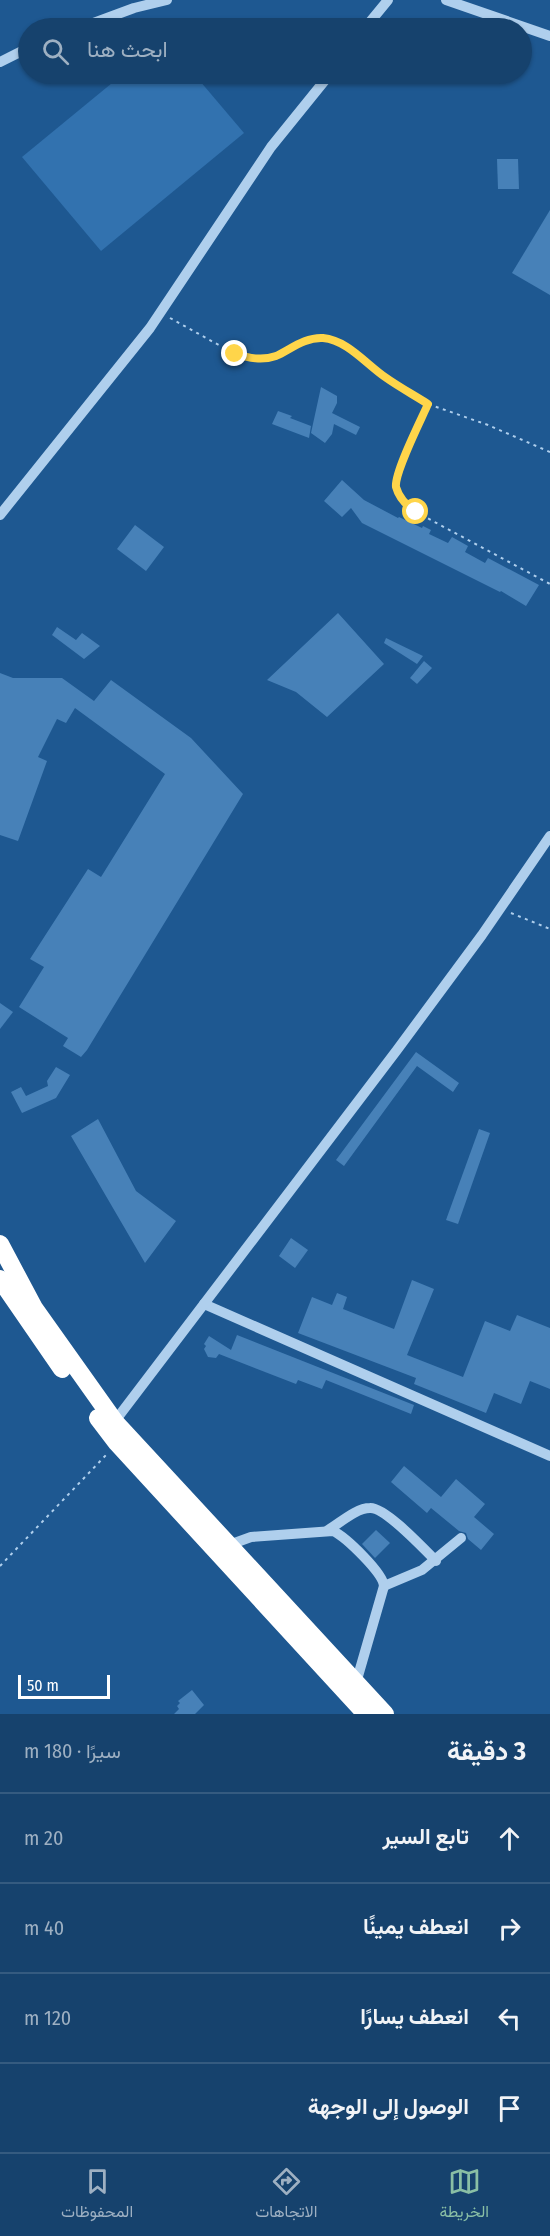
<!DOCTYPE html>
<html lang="ar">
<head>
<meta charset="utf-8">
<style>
  body { margin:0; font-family:"Fira Sans Condensed",Vazirmatn,sans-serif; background:#234d75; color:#f1f3f6; direction:rtl }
  .scale { position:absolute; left:18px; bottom:15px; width:92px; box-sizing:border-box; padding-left:6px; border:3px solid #fff; border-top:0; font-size:16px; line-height:21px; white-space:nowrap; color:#fff; -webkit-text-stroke:4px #1e5891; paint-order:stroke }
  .stop { position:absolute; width:18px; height:18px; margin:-14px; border:4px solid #ffd54a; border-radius:50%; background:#fff }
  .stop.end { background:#ffd54a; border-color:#fff; box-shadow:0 2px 6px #0008 }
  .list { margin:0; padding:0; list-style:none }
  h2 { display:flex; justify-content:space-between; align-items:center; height:78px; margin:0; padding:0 24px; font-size:26px }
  h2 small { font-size:20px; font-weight:400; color:#9eb0c2 }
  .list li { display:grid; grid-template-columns:39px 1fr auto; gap:18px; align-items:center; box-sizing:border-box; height:90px; padding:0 24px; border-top:2px solid #355b80 }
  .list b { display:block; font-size:22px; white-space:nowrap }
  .list em { font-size:20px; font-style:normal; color:#9eb0c2 }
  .icon { flex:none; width:33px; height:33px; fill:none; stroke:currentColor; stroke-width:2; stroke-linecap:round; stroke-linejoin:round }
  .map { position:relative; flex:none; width:550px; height:1714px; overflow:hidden; direction:ltr }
  .search { position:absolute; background:#16426d; box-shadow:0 2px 4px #0004; left:18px; right:18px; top:18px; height:66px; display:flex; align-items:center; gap:15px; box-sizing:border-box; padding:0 21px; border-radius:33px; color:#9eb0c2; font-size:22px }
  .sheet { height:438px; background:#16426d }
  nav { display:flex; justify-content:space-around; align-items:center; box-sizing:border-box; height:84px; border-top:2px solid #355b80; background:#16426d; font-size:16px; color:#9eb0c2 }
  nav a { display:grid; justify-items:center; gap:3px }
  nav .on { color:#8abfa5 }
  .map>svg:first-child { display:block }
</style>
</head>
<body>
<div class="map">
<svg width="550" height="1714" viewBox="0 0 550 1714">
  <rect width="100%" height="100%" fill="#1e5891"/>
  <path fill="#3272af" d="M123,74H194L244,133L101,251L22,157Z"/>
  <g fill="#4781b8">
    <path d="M497,159H518L519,189H498Z"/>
    <path d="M550,210V295L512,273Z"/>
    <path d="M321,387L337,396V403L332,413L360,427L356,435L334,424L332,434L325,443L311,433Z"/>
    <path d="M278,411L292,416L290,418L311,426L309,438L272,424Z"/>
    <path d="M342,480L364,500L398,518L399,517L422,528L423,526L431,530L429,534L448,543L452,537L468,546L465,552L485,563L488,558L539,585L526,606L501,591L500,592L362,523L351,508L342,517L324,501Z"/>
    <path d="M135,525L164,547L146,571L117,549Z"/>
    <path d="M338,613L384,664L327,717L296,692L267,680Z"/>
    <path d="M57,627L76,640L82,633L100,646L84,659L52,635Z"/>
    <path d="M386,638L423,656L417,664L384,643Z"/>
    <path d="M424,661L432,668L417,684L410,678Z"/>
    <path d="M0,673L13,678H62L94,701L111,680L191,738L243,794L87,1050L81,1057L63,1046L68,1038L19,1007L44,967L30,959L88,869L101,877L165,774L75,708L66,723L57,719L38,757L47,761L18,841L0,835Z"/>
    <path d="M0,1003L13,1012L0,1029Z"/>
    <path d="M416,1052L459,1083L453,1092L417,1066L344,1166L336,1160Z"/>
    <path d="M56,1067L70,1075L56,1098L22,1113L11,1092L21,1087L26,1096L48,1086L47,1081Z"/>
    <path d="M98,1119L136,1191L176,1221L145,1263L71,1136Z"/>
    <path d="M479,1129L490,1133L458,1224L446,1220Z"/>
    <path d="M291,1238L308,1250L295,1268L279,1256Z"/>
    <path d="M412,1280L434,1289L407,1355L463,1377L485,1321L510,1331L517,1315L550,1328V1389L530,1381L521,1404L494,1393L486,1413L414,1384L416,1378L298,1333L312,1297L332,1305L337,1293L347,1297L343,1309L394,1329Z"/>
    <path d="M237,1335L414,1405L411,1414L326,1380L322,1389L298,1380L296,1384L219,1354L216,1358L208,1357L204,1349L206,1346L204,1344L209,1336L231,1350Z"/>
    <path d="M404,1466L441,1497L456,1479L485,1504L474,1517L494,1534L481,1550L468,1539L466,1533L459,1531L431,1508L427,1513L391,1482Z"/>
    <path d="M376,1530L390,1543L375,1558L362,1544Z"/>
    <path d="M192,1690L204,1705L195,1714H174L179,1709L177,1706L180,1703L178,1701Z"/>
  </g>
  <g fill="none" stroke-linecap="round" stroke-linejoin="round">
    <g stroke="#afcfed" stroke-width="2" stroke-dasharray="3 4.5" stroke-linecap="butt">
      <path d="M170,318L235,354L258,359L275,356L309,340L322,338L335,341L349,348L387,378L428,404L488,425L550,452"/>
      <path d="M428,405C421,421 394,472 396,486C398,498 407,506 416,512L550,584"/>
      <path d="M511,913L550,929"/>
      <path d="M0,1566L107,1454"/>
    </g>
    <g stroke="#afcfed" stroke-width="10">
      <path d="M446,0L550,36"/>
      <path d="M80,28L134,8L167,0"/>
      <path d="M365,28L388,0"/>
      <path d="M0,62L28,48"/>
      <path d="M0,515L150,328L271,147L330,74"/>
      <path d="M204,1304L550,1456"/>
      <path d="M112,1425L397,1050L482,935L550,836"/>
      <path d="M328,1530C340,1523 356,1508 370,1508C385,1507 424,1549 436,1561"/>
      <path d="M229,1545L251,1537L333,1531C346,1537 383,1573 384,1586L356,1683"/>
      <path d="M384,1586L422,1570L461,1538"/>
    </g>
    <g stroke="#fff" stroke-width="18">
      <path d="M0,1244L34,1308L115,1422L385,1714"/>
      <path d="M0,1279L62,1369"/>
      <path d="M98,1418L117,1443L366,1714"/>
    </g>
  </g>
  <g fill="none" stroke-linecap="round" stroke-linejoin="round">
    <path stroke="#ffd54a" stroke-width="8" d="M235,354C249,358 262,361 276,356C291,349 305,337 323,338C347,340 366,364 385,377C399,387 414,395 428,404C421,420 394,473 396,487C399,498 407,506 416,512"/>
  </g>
</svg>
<div class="scale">50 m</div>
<div class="stop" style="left:416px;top:512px"></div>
<div class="stop end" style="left:235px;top:354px"></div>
<div class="search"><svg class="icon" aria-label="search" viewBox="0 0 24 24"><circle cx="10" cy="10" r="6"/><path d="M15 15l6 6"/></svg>ابحث هنا</div>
</div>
<section class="sheet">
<h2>3 دقيقة<small>سيرًا · 180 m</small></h2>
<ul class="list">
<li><svg class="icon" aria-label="ahead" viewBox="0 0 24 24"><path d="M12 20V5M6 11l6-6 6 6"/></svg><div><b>تابع السير</b></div><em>20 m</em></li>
<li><svg class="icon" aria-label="right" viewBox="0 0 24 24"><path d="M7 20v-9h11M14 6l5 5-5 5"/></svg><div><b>انعطف يمينًا</b></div><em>40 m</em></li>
<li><svg class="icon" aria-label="left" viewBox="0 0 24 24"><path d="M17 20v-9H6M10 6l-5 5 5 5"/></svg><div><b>انعطف يسارًا</b></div><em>120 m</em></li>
<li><svg class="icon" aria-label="arrive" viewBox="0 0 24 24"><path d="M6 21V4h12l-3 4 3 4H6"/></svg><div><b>الوصول إلى الوجهة</b></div></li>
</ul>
</section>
<nav>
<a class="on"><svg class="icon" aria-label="map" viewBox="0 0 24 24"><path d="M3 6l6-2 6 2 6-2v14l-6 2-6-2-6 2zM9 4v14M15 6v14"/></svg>الخريطة</a>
<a><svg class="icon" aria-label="directions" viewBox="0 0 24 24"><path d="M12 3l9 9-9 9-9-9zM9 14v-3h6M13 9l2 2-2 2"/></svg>الاتجاهات</a>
<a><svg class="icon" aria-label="saved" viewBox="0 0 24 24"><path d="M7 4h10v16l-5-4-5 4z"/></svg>المحفوظات</a>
</nav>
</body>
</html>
